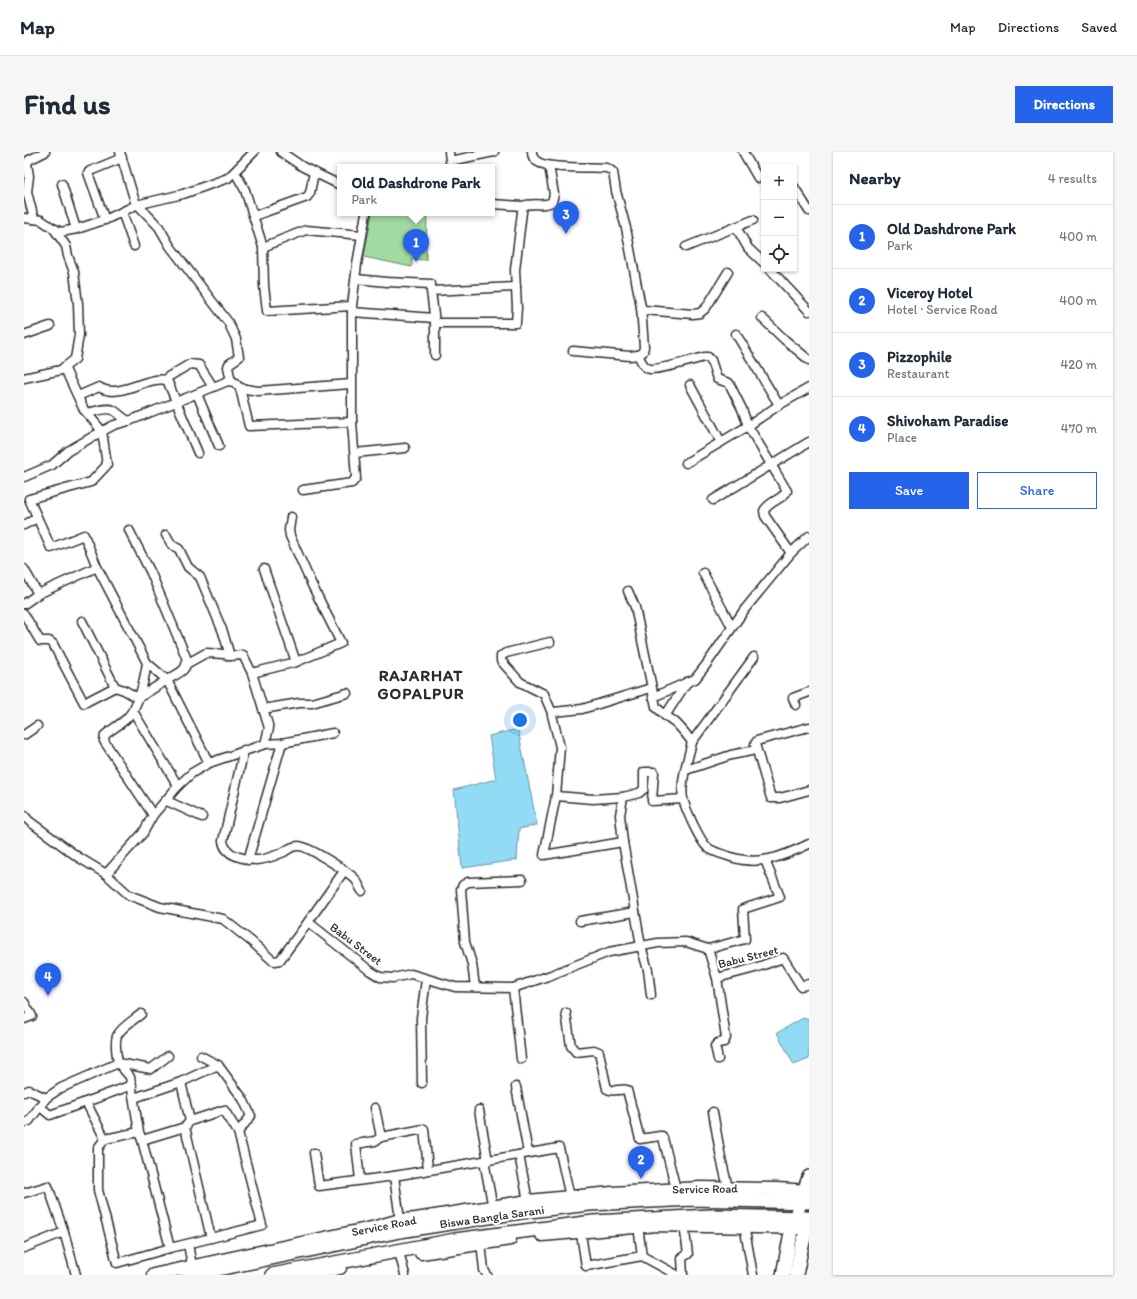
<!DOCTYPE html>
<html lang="en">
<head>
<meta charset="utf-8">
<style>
  body { margin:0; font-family:Itim,sans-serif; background:#f6f6f7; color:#1f2937 }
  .controls { position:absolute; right:12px; top:12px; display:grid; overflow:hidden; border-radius:0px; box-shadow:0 1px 3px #0004 }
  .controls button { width:36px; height:36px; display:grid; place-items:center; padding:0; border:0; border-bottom:1px solid #e0e1e3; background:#fff; color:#1f2937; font:20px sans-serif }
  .you { position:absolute; left:496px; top:568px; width:14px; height:14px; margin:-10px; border:3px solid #fff; border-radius:50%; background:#1a73e8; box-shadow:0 0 0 6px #1a73e833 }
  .badge { display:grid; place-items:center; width:26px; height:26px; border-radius:50%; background:#2563eb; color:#fff; font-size:13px; font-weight:700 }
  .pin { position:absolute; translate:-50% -33px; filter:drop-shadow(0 1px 2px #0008) }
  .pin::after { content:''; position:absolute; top:21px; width:14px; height:12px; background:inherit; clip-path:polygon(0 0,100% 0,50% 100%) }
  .popup { position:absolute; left:313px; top:12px; width:158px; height:52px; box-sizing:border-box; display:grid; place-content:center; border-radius:0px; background:#fff; filter:drop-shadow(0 1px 3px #0005); font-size:13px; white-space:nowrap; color:#747a83 }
  .popup b { font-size:15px; color:#1f2937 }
  .popup::after { content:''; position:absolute; left:50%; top:100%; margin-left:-8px; border:8px solid transparent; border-top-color:#fff }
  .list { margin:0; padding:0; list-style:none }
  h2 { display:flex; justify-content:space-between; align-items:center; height:52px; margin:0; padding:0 16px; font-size:17px }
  h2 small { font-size:13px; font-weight:400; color:#747a83 }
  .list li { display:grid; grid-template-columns:26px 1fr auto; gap:12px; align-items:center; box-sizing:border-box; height:64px; padding:0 16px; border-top:1px solid #e0e1e3 }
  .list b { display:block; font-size:15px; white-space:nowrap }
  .list p { margin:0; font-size:13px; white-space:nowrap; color:#747a83 }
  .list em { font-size:13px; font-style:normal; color:#747a83 }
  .actions { display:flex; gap:8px; padding:12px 16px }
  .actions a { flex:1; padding:9px 0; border:1px solid #2563eb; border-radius:0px; text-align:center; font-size:14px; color:#2563eb }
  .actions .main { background:#2563eb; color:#fff }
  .icon { flex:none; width:22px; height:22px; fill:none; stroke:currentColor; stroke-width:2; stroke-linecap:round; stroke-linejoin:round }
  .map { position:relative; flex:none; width:785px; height:1123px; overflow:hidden; border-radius:0px }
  header { display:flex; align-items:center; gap:24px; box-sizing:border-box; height:56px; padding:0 20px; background:#fff; border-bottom:1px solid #e0e1e3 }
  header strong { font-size:19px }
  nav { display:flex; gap:22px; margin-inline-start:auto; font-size:14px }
  .intro { display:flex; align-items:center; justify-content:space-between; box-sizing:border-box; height:96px; padding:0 24px }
  h1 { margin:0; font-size:28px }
  .button { padding:10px 18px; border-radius:0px; background:#2563eb; color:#fff; font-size:14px; font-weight:700 }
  main { display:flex; gap:24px; padding:0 24px }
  aside { flex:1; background:#fff; border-radius:0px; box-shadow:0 1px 3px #0004 }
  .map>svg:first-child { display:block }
</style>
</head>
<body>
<header>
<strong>Map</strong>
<nav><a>Map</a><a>Directions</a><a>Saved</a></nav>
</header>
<div class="intro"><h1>Find us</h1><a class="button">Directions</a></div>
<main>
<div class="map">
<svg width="785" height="1123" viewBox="0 0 785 1123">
  <rect width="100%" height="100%" fill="#fff"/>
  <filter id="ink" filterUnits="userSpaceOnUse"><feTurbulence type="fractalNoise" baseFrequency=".025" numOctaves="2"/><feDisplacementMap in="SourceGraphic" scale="8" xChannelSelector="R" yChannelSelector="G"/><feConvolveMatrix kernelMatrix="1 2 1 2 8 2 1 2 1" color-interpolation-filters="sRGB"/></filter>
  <g filter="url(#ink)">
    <path fill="#a1dba1" stroke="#668366" d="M348,61H403L402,108L388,107V115L340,105Z"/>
    <g fill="#92dbf4" stroke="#6995a4">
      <path d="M494,577L513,673L495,677L493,708L438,716L430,638L472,627L465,584Z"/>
      <path d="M779,866L785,868V907L770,913L753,881Z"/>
    </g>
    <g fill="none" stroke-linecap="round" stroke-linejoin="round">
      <g stroke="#2b2b2b" stroke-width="11">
        <g id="street">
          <path d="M96,0L112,53"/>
          <path d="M257,0L279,15L316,33"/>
          <path d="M425,0L426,9L470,0"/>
          <path d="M508,0C508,4 510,8 514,10C524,17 569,15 583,16L589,20L592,39L602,76L617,155L620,158L669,162L676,161L682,156L704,120"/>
          <path d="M719,0L734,26L740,23"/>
          <path d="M211,20L221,38L239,95L240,134L243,159L328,154"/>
          <path d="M38,32L52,77"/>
          <path d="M770,35L785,59"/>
          <path d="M468,52L499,54"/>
          <path d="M114,53L135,75L146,94L204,170L212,187L215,205L205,212L204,215L207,229"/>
          <path d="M98,60L110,94"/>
          <path d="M230,64L283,45L286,41L290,20"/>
          <path d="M0,66L17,68L29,76L37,80L53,77L83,67L112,53L159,42L204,26L230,0"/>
          <path d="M10,67L3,40L5,24L3,11L5,8L21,0"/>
          <path d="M81,68L64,21L66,19L98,6"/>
          <path d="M712,75L724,96L740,111"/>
          <path d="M239,95L282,78L338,83"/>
          <path d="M662,95L729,68"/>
          <path d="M746,117L785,159"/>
          <path d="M332,127L363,130L407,132V139L492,135"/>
          <path d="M407,139L411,171V203"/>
          <path d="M328,160L410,166"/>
          <path d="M738,166L761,188L785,208"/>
          <path d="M411,171H492L493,156L491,118L498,60L499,54C509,50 519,55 528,50L530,42L525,14"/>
          <path d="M712,182L755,253"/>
          <path d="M0,183L26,174"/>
          <path d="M549,199L606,204L614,203L619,200L620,195L617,155"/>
          <path d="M614,203C617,208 619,216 626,217C636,218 669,208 680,205H684L687,208L693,227L705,231L718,257L724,274L763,339C758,348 745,349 740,359L741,364L767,401L721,457L682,513L671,527L629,545"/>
          <path d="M40,215L60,258L63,261C70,260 82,255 89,258C94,260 97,266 105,269L204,229L210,230L216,236L234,239L327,232"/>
          <path d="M0,226L37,218L51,207L55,183L54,152L50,120L44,104L42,94L30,77"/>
          <path d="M666,233L697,290"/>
          <path d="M216,236L225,274L328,270"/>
          <path d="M173,242L195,294"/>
          <path d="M54,244L75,235C95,248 121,224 143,228"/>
          <path d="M63,261L78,279L83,313L67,330L5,347L27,396L60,383L73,415L123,511C120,528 116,552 103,566C97,572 88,577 81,583L80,589L129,663"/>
          <path d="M174,301L143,228L144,225L166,212L175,213L189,235"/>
          <path d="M331,301L381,296"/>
          <path d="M662,311L724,274L755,253L785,236"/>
          <path d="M0,325L28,313L44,299L75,281L90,273L105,269"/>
          <path d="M279,338L328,331L332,326L328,270V154L333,112L342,61"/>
          <path d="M689,348L785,290"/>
          <path d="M0,373L13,366"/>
          <path d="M105,378L127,421L162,505C165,519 154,521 143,528L185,611"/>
          <path d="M142,383L148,393L155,397L164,415L176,425L199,480L206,504"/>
          <path d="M767,401L785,384"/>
          <path d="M0,417L14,442"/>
          <path d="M240,417L272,510"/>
          <path d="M679,421L708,475"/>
          <path d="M604,439L611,455L632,555C638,561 645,566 652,571C658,577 663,583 668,590C664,607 656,630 659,647C661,655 665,663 668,670C672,678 677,690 684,696C690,700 697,702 704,704C734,715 758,705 785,692"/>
          <path d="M0,452L14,442L73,415"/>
          <path d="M0,462L16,489H25L29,492L60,551L91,535L100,538L114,546L143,528L123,511"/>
          <path d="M58,469L91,535"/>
          <path d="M526,490L482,501L477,504V509L479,511L496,530L520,542L528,561"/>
          <path d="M228,521L272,510L317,491L287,431L266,384L265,378L267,365"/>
          <path d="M772,553L769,546L785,540"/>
          <path d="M239,557L275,551H288L323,541"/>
          <path d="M109,559L154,634"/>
          <path d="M641,564L663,530"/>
          <path d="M785,575L736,588L733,589L731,592L747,646H756L785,638"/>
          <path d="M0,583L13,574"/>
          <path d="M668,590L730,505"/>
          <path d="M241,592L258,591L309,581"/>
          <path d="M220,598L199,689C200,697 205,701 212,704C232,711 241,708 260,700C264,697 268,694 274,694C283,693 326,721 332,728C334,731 336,736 338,739"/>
          <path d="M662,618L707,603L727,599"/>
          <path d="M532,644L520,703L599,690"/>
          <path d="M599,645L569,647L532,644L536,595L528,563L530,560L558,557L627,536"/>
          <path d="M143,649L178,665"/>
          <path d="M0,663L5,669L54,705L82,722L105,743L136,755L199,767L228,790L248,808L251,809L256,808L284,770L345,818L356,825L369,826L387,822L431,835L489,836L527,823L585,800L634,791L662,790L684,797L693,826L731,816L759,806L777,834L785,832"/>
          <path d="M224,708L258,591"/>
          <path d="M82,722L119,681L129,663L154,634L168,621L185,611L241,592L245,576L228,521L219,503L206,504L200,502L182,501L164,511"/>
          <path d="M556,769L611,760"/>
          <path d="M284,770L320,719"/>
          <path d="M684,797L721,787L719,757L756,745L741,708"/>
          <path d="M693,826L702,886L700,890L694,891L691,894L694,907"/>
          <path d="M451,835L448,812L441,790L437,737L439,733L444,730L498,728"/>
          <path d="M489,836L497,907"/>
          <path d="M627,843L624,818L617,794L599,690L596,663L599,645L615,641L620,637V620H630L628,649L659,647"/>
          <path d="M0,850L8,864L0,867"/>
          <path d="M542,861L547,894L552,900L570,898L575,900L583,937C589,941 597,936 603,938L616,987L636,984H638L639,986L652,1037"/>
          <path d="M117,862C110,868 97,875 93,884C90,892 93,903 94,911L127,917L144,904"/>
          <path d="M177,904L194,913L219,947L227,964L214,980"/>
          <path d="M157,930L194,913"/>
          <path d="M398,931L397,866L402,827"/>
          <path d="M492,935L504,1001"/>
          <path d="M0,940L5,938L22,946"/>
          <path d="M110,946L157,930L166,969L161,975L187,1086L238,1073L214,980L200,958L166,969"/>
          <path d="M62,950L108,933"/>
          <path d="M15,954L26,963L62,950L81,987"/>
          <path d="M351,956L357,985"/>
          <path d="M455,958L464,1009"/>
          <path d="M689,960L697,1006L704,1036"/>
          <path d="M0,971L5,969L22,946L37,936L94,911L106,925L115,980L118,988L146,1096L93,1111L74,1038V996L81,987L115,980"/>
          <path d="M118,988L161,975"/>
          <path d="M290,1001L295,1034L370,1024L535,996L546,1045"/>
          <path d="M495,1003L504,1049"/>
          <path d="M460,1009L469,1056"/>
          <path d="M370,1024L376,1068"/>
          <path d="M336,1028L332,992L351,989L357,985L400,977L404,1017"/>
          <path d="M0,1041L24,1034L40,1080L52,1123"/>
          <path d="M720,1073L729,1123"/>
          <path d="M614,1074L618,1104"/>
          <path d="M556,1075L562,1114L618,1104L653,1123"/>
          <path d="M457,1091L460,1118L463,1123"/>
          <path d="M164,1092L168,1114"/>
          <path d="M0,1096L40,1080"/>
          <path d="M146,1096L187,1086"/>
          <path d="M376,1104L381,1123"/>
          <path d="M659,1123L658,1106L664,1102L660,1073"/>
        </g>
      </g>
      <g stroke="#2b2b2b" stroke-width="15">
        <g id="secondary">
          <path d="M518,1083L633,1073L785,1076"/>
          <path d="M397,1101L486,1087"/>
          <path d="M129,1123L352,1075L376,1068L392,1067L504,1049L588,1041L676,1036L753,1037L785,1039"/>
          <path d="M284,1123L316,1116"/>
        </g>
      </g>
      <g stroke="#2b2b2b" stroke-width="16">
        <g id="primary">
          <path d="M165,1123L376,1079L497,1060L565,1052L669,1047L785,1050"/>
          <path d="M248,1123L431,1088L569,1070L688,1064L785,1066"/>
          <path d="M759,1123L768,1075L785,1025"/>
          <path d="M772,1123L777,1098L785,1067"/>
        </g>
      </g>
      <use href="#street" stroke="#fff" stroke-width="8"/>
      <use href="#secondary" stroke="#fff" stroke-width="12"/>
      <use href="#primary" stroke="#fff" stroke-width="13"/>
    </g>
  </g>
  <g text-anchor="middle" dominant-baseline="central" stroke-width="4" stroke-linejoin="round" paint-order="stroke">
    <g font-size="12" fill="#2b2b2b" stroke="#fff">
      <text transform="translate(332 792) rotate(37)">Babu Street</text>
      <text transform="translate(724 805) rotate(-14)">Babu Street</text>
      <text transform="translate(681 1037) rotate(-1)">Service Road</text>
      <text transform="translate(468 1065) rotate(-8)">Biswa Bangla Sarani</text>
      <text transform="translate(360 1074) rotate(-11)">Service Road</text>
    </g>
    <g font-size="16" font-weight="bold" letter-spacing="1" fill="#2b2b2b" stroke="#fff">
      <text x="397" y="523">RAJARHAT<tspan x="397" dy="18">GOPALPUR</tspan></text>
    </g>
  </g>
</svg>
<div class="controls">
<button>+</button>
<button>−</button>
<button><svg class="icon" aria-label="locate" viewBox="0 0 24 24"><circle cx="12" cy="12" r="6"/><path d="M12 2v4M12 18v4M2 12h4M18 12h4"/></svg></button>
</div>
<div class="you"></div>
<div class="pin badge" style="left:392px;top:110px">1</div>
<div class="popup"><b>Old Dashdrone Park</b>Park</div>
<div class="pin badge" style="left:617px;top:1027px">2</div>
<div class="pin badge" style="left:542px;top:82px">3</div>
<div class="pin badge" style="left:24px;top:844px">4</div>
</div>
<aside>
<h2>Nearby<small>4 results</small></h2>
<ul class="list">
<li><span class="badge">1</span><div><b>Old Dashdrone Park</b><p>Park</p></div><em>400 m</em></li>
<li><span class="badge">2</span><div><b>Viceroy Hotel</b><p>Hotel · Service Road</p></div><em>400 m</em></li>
<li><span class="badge">3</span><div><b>Pizzophile</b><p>Restaurant</p></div><em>420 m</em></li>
<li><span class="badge">4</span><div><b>Shivoham Paradise</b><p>Place</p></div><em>470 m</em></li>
</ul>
<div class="actions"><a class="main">Save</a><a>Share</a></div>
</aside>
</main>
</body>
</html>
